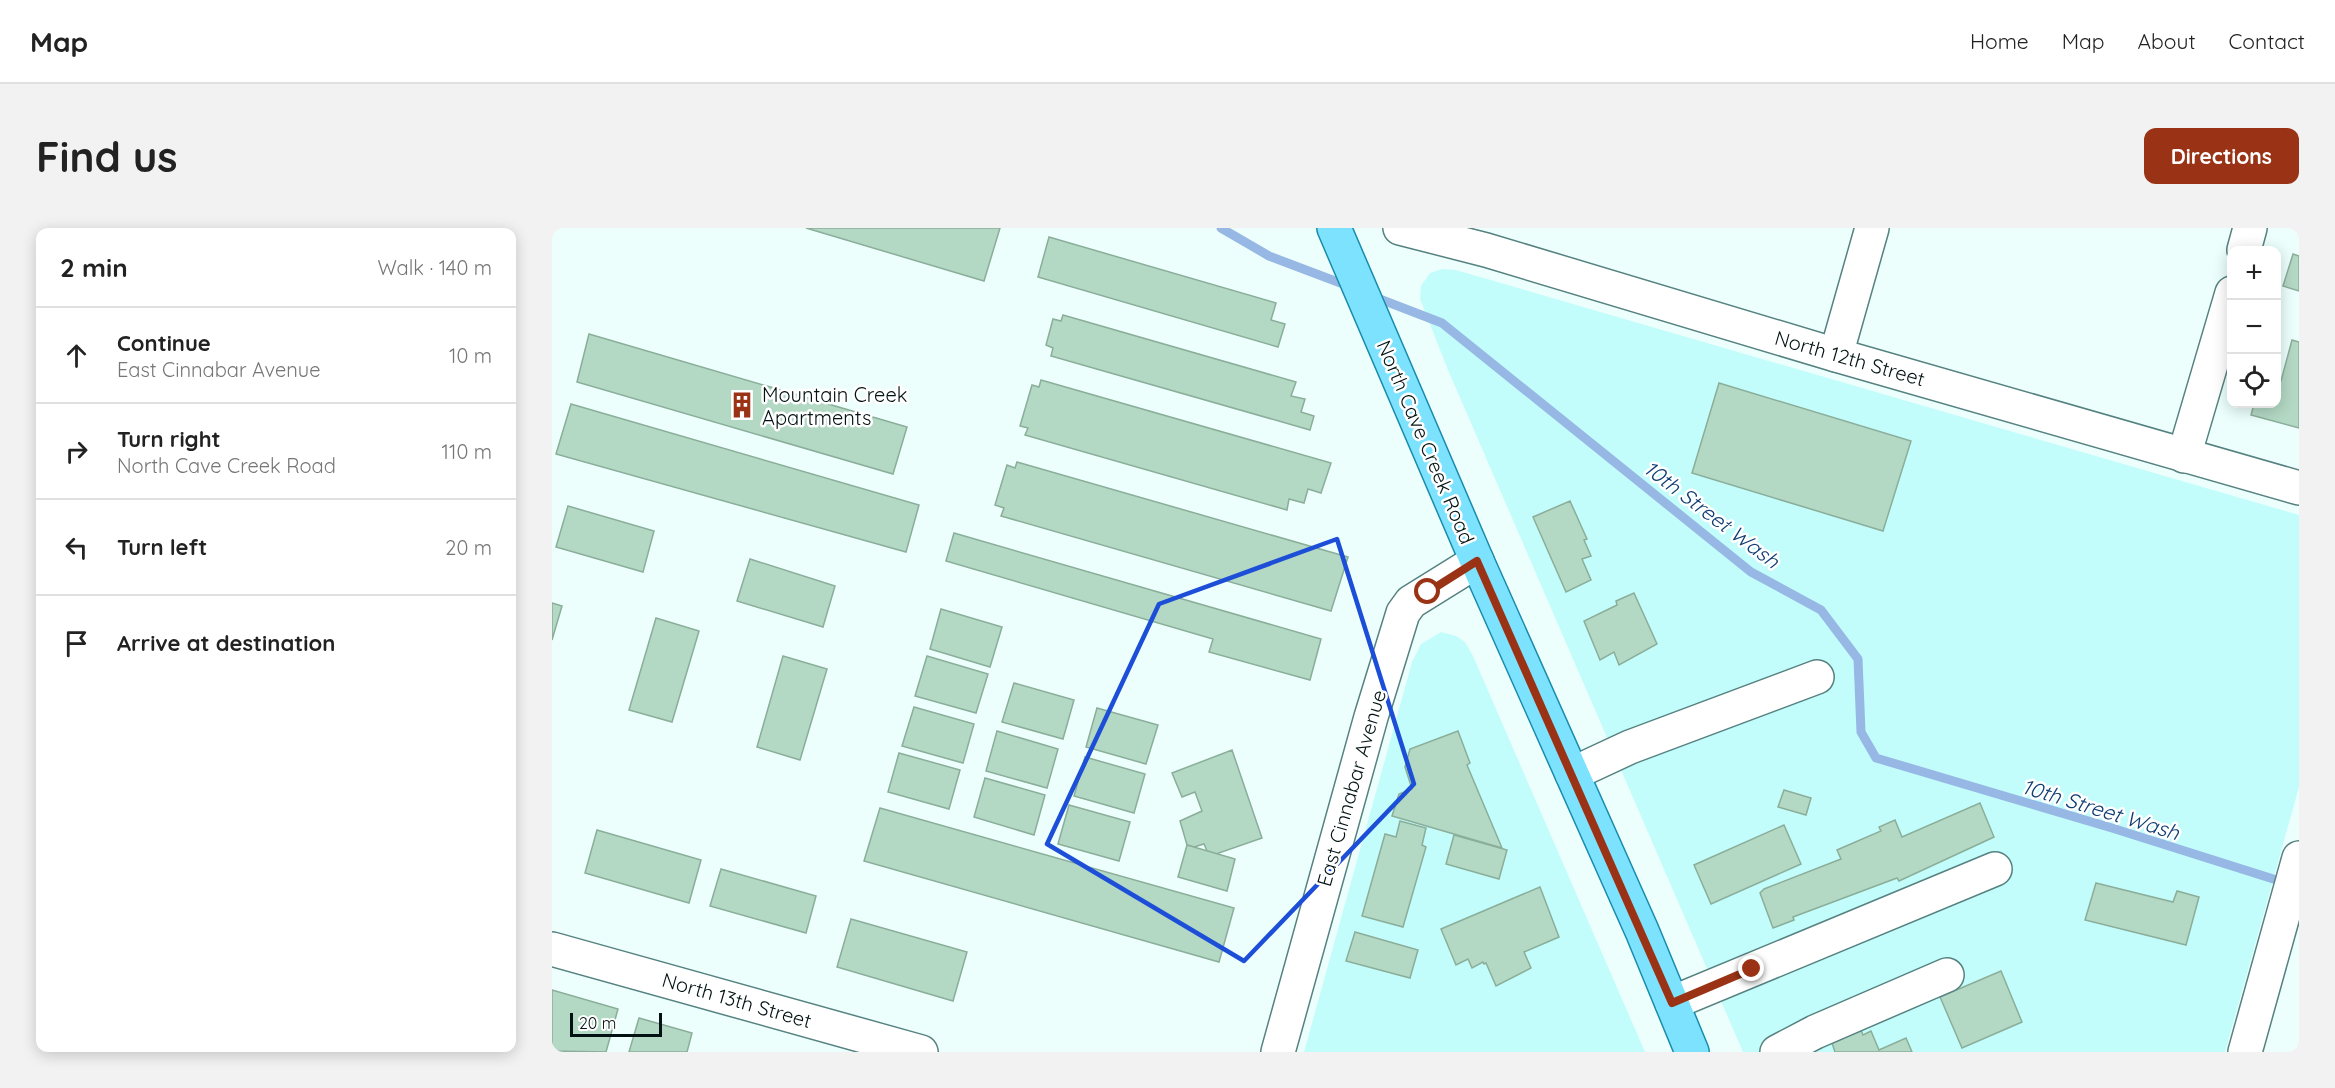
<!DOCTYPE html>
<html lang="en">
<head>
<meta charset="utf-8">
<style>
  body { margin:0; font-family:Quicksand,sans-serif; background:#f2f2f2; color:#222 }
  .controls { position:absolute; right:18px; top:18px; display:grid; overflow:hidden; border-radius:12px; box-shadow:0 3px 15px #0003 }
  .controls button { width:54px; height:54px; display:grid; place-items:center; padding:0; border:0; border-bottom:2px solid #e0e0e0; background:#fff; color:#222; font:30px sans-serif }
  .scale { position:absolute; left:18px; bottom:15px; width:92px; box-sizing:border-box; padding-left:6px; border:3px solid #021212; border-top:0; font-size:16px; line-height:21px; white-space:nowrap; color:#021212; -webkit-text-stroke:4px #fff; paint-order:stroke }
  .stop { position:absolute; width:18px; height:18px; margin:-14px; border:4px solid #9a3315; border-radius:50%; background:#fff }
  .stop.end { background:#9a3315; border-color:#fff; box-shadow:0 2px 6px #0008 }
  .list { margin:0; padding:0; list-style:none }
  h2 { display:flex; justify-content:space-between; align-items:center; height:78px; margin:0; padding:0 24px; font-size:26px }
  h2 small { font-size:20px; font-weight:400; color:#767676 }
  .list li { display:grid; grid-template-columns:39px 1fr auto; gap:18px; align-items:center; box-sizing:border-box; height:96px; padding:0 24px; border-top:2px solid #e0e0e0 }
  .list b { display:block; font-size:22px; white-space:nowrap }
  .list p { margin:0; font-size:20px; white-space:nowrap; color:#767676 }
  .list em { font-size:20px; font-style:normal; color:#767676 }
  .icon { flex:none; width:33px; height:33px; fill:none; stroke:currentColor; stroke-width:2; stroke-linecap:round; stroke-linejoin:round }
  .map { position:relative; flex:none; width:1747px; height:824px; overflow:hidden; border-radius:12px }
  header { display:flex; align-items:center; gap:36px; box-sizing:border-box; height:84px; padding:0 30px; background:#fff; border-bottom:2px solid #e0e0e0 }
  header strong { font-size:28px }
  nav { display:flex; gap:33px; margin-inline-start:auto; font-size:21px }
  .intro { display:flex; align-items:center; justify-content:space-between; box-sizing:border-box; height:144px; padding:0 36px }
  h1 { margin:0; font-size:42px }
  .button { padding:15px 27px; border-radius:12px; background:#9a3315; color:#fff; font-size:21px; font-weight:700 }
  main { display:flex; gap:36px; padding:0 36px }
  aside { flex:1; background:#fff; border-radius:12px; box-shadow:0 3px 15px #0003 }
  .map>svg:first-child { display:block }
</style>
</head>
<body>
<header>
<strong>Map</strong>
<nav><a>Home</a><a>Map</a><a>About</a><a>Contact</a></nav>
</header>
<div class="intro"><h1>Find us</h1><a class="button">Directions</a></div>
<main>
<aside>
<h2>2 min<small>Walk · 140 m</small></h2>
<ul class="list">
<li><svg class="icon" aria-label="ahead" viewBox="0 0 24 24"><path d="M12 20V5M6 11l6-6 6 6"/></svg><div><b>Continue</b><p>East Cinnabar Avenue</p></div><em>10 m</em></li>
<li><svg class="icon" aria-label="right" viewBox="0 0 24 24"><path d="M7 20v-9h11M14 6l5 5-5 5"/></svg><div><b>Turn right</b><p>North Cave Creek Road</p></div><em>110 m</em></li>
<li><svg class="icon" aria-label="left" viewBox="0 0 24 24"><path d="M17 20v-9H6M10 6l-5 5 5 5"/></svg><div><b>Turn left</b></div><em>20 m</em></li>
<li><svg class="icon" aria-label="arrive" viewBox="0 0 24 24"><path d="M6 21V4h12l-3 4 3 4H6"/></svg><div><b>Arrive at destination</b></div></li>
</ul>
</aside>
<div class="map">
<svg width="1747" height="824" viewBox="0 0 1747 824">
  <rect width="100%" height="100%" fill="#ecfffd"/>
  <g fill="#c3fdfb">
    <path d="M890,41L904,42L1747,287V559L1673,824H1191L896,142L868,71L869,58L878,45Z"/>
    <path d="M889,404L904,408L913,414L921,428L1093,824H752L860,434L869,416Z"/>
  </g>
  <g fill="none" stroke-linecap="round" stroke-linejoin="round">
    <g stroke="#97b8e4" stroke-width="9">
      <path d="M669,0L717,28L799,59"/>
      <path d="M820,68L890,95L1199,344L1269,382L1306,431L1309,504L1324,530L1560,600L1734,655"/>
    </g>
  </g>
  <g fill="#b3d8c4" stroke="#8aae9a" stroke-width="1.5">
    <path d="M254,0H448L432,53Z"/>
    <path d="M497,9L724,75L719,92L733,96L726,119L486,49Z"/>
    <path d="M1741,26L1747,28V63L1731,58Z"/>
    <path d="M511,87L744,154L739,168L753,171L749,184L762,188L758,202L499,128L501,120L494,117L501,91L509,93Z"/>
    <path d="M37,106L355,199L341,246L25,154Z"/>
    <path d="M1740,112L1747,114V200L1699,187L1702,176H1724V152L1729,153Z"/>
    <path d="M489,152L779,235L769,265L756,261L752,275L737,271L735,282L473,207L476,200L468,198L480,157L487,159Z"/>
    <path d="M1167,155L1359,213L1331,303L1140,245Z"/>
    <path d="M19,176L367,277L354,324L4,226Z"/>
    <path d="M465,234L796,329L779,383L449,288L452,280L443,277L455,237L463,240Z"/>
    <path d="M1018,273L1035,311L1032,312L1039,328L1030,331L1039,352L1014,364L981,289Z"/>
    <path d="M16,278L102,303L91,344L4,319Z"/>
    <path d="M402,305L769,411L758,452L657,424L661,411L394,333Z"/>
    <path d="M198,331L283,358L271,399L185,373Z"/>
    <path d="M1082,365L1105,416L1067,437L1062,424L1048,432L1032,393L1065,377L1064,373Z"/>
    <path d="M0,375L10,378L0,412Z"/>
    <path d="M389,381L450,399L438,439L378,421Z"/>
    <path d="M104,390L147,403L120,494L77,482Z"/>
    <path d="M231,428L275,441L248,532L205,519Z"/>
    <path d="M375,428L436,446L424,485L363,468Z"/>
    <path d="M462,455L522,472L511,511L450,494Z"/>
    <path d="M362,479L422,496L411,535L350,518Z"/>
    <path d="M545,480L606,497L594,536L534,519Z"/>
    <path d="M445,503L506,521L495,560L434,543Z"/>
    <path d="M906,503L918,535L915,537L950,620L840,588L847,566L860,561L853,539L858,521Z"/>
    <path d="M680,522L710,610L664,626L655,623L652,616L642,619L635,617L628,593L650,583L643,564L630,569L620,545Z"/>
    <path d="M347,525L408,542L397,581L336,564Z"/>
    <path d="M533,529L593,546L582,585L522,568Z"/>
    <path d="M433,550L493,567L482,607L422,589Z"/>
    <path d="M1232,562L1259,570L1254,587L1226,579Z"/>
    <path d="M1428,575L1442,609L1347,653L1345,650L1241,689L1242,692L1221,700L1208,665L1212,661L1289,631L1285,622L1329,603L1327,599L1343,592L1350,609Z"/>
    <path d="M517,577L578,594L567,633L506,616Z"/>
    <path d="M328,580L682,680L667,734L312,633Z"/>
    <path d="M848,593L874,600L870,617L874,619L851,699L810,688L833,606L844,609Z"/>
    <path d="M1232,597L1249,636L1159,676L1142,637Z"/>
    <path d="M45,602L149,632L137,675L33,645Z"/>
    <path d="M902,607L955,622L947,651L894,636Z"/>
    <path d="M635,617L683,631L675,663L626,649Z"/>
    <path d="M169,641L264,668L254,705L158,678Z"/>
    <path d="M1544,655L1621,674L1625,663L1647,669L1634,717L1533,692Z"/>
    <path d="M988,659L1007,709L972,724L979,740L944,758L934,735L932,736L931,734L920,740L916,731L904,737L889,701Z"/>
    <path d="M299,691L415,724L401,773L285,739Z"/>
    <path d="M803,704L866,722L858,750L794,733Z"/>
    <path d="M1449,743L1470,794L1410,820L1388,769Z"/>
    <path d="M0,762L66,781L54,824L0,823Z"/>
    <path d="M87,790L140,805L135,824H77Z"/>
    <path d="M1309,802L1311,807L1319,803L1327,822L1354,810L1360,824H1283L1280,815Z"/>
  </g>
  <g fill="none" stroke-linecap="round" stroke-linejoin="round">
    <g stroke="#558280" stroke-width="36">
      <g id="minor">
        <path d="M848,0L934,22L1284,127L1747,260"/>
        <path d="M1692,22L1698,0"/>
        <path d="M1284,127L1320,0"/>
        <path d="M1632,228L1680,65"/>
        <path d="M1020,546L1078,519L1265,449"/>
        <path d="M0,721L369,824"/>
        <path d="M1120,775L1443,641"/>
        <path d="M726,824L819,489L851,385L859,374L925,333"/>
        <path d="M1225,824L1263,804L1395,747"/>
        <path d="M1693,824L1747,630"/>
      </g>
    </g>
    <g stroke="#1a8cab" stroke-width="36">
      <path id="major" d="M782,0L925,333L1090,703L1140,824"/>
    </g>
    <use href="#minor" stroke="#fff" stroke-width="33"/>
    <use href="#major" stroke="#7de2fe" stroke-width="33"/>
  </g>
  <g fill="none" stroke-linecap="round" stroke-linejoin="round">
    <path stroke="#9a3315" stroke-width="8" d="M876,364L925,333L1120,775L1200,741"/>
  </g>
  <path fill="none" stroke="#1d4ed8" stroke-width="4.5" stroke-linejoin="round" d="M785,311L862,556L692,733L495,616L607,376Z"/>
  <defs>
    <g id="building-bare" transform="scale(2.07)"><path d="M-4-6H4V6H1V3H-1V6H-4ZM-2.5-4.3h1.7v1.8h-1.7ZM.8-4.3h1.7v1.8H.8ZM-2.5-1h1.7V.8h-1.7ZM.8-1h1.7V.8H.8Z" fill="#9a3315" stroke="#fff" stroke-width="2.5" paint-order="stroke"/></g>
  </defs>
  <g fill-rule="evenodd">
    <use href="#building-bare" x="190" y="177"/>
  </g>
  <g text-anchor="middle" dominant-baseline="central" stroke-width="5" stroke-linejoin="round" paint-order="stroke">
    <g font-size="20" fill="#021212" stroke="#fff">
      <text transform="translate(1298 130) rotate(16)">North 12th Street</text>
      <text transform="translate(874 214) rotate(67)">North Cave Creek Road</text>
      <text transform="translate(799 560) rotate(-74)">East Cinnabar Avenue</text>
      <text transform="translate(185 772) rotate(16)">North 13th Street</text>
    </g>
    <g font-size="20" fill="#021212" stroke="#fff" text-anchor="start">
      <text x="210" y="166">Mountain Creek<tspan x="210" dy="23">Apartments</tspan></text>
    </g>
    <g font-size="21" font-style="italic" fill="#103d72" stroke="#fff">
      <text transform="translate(1160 286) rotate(37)">10th Street Wash</text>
      <text transform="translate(1549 581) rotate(17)">10th Street Wash</text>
    </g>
  </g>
</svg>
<div class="controls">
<button>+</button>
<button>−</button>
<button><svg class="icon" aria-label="locate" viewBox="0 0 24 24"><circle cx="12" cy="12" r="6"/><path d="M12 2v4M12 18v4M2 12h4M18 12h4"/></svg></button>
</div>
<div class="scale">20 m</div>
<div class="stop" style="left:876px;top:364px"></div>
<div class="stop end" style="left:1200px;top:741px"></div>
</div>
</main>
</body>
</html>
